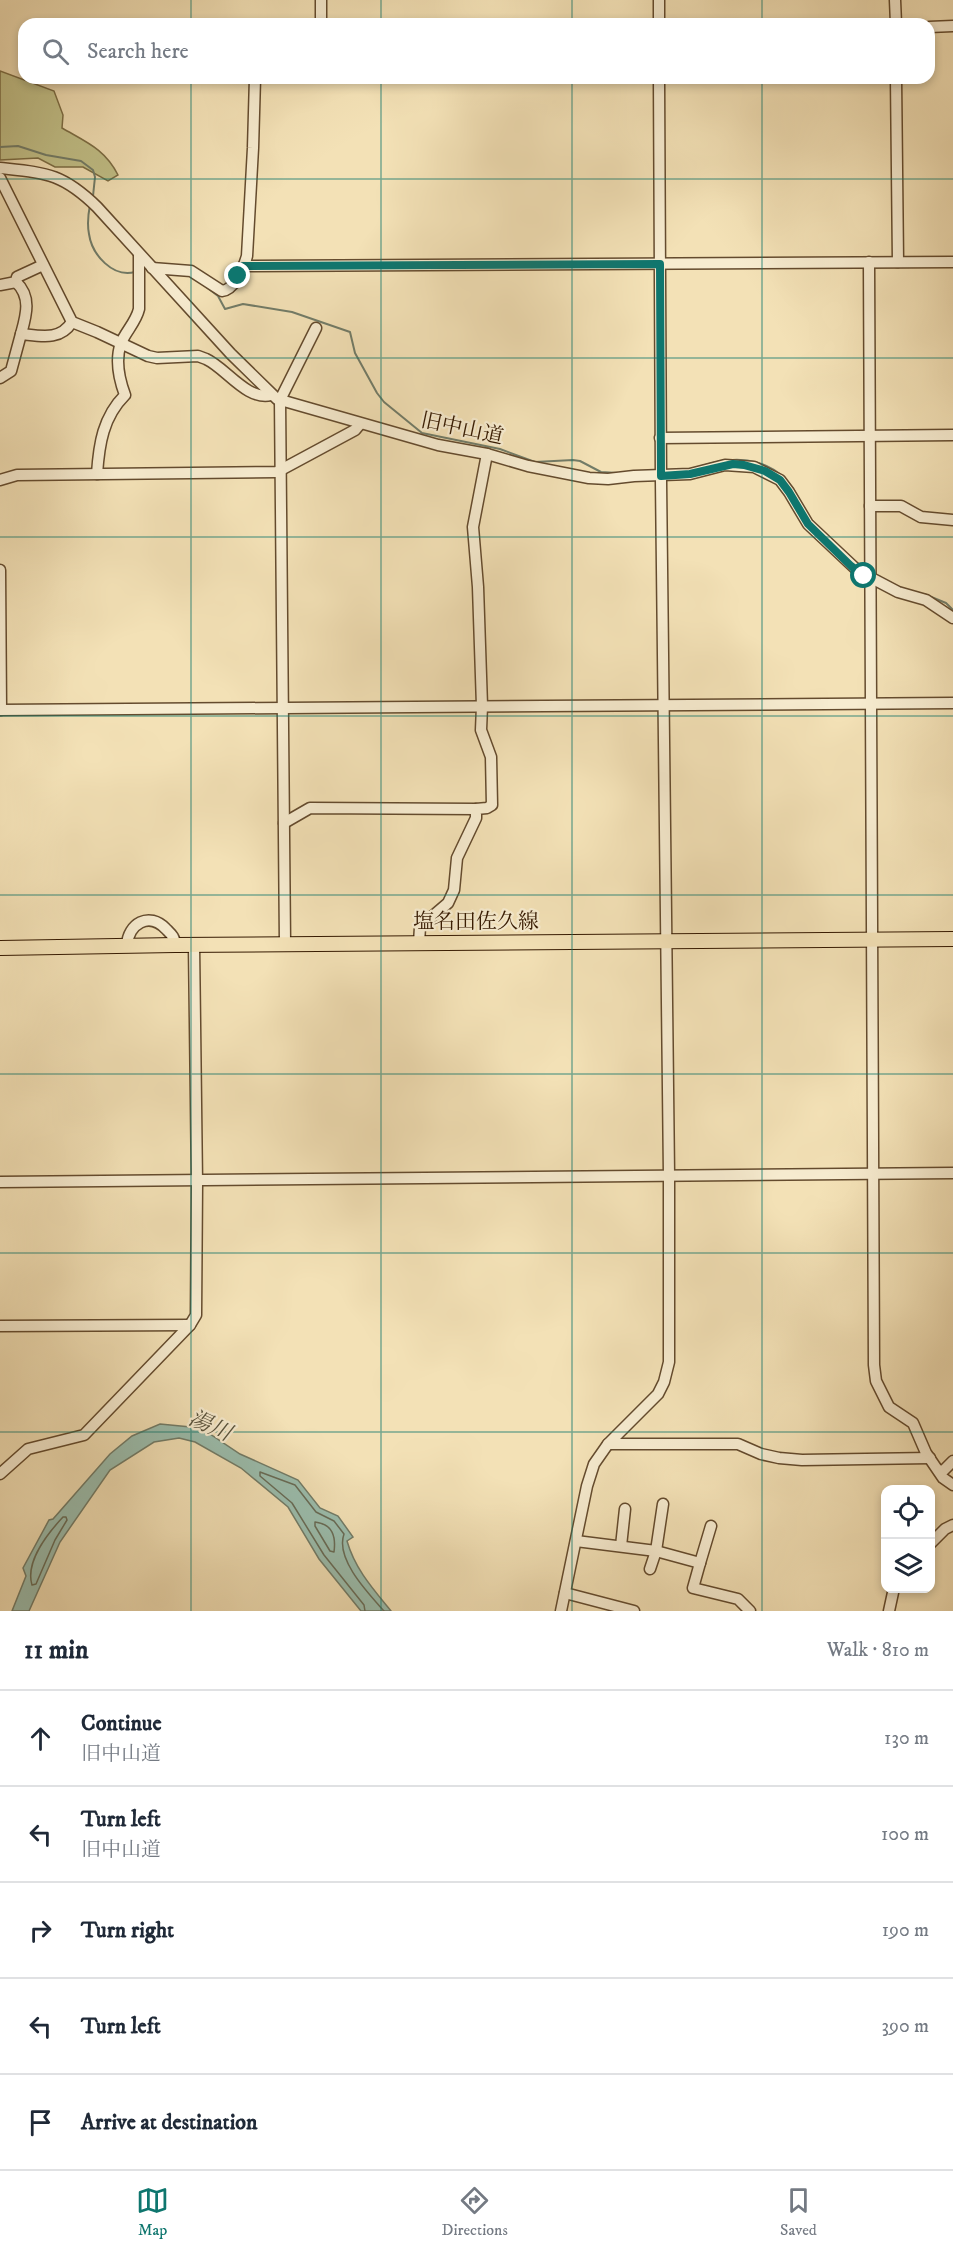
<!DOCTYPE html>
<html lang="en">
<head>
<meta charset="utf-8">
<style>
  body { margin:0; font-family:"IM FELL DW Pica","Noto Serif JP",serif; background:#f6f6f7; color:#1f2937 }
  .controls { position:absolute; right:18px; bottom:18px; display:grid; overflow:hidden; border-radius:12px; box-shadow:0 3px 9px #0003 }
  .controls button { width:54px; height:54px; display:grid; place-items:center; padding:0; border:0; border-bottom:2px solid #e0e1e3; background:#fff; color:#1f2937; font:30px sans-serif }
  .stop { position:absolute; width:18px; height:18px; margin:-14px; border:4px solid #0f766e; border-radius:50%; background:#fff }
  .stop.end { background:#0f766e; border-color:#fff; box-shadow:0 2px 6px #0008 }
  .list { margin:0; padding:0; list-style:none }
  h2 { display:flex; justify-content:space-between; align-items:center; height:78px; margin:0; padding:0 24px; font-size:26px }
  h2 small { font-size:20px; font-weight:400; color:#747a83 }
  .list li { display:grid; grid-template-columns:39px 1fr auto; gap:18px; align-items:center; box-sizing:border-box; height:96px; padding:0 24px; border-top:2px solid #e0e1e3 }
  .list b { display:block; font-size:22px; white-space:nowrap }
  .list p { margin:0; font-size:20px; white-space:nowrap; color:#747a83 }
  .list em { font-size:20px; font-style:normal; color:#747a83 }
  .icon { flex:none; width:33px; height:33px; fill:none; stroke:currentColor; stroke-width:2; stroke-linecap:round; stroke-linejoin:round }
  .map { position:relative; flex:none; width:953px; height:1611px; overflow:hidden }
  .search { position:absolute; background:#fff; box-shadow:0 3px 9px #0003; left:18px; right:18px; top:18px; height:66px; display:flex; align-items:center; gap:15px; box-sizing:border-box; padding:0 21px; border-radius:18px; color:#747a83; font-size:22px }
  .sheet { height:558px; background:#fff }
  nav { display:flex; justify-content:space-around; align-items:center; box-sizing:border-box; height:84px; border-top:2px solid #e0e1e3; background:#fff; font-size:16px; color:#747a83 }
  nav a { display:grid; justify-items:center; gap:3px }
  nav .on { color:#0f766e }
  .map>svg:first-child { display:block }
</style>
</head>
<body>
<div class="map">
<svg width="953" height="1611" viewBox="0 0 953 1611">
  <rect width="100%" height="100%" fill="#f3e1b6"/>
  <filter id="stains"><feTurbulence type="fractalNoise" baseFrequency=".00333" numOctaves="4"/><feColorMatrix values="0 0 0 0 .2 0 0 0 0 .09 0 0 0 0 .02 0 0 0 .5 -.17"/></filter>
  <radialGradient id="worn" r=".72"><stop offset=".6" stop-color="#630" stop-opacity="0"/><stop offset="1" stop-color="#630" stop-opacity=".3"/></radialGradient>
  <path fill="#c2c189" stroke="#7c6d44" stroke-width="1.5" d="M0,71L54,91L63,115L62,128C86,142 105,149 118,175L108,181L83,167H55L38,158L0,160Z"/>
  <path fill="#9bbeae" stroke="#727c68" stroke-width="1.5" d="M160,1424L201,1428L240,1454L298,1480L320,1508L338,1516L353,1537L347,1541C355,1569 373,1589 391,1611H361L319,1559L288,1507L241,1468L195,1442L179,1438L154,1442L110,1470L60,1542L29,1611H12L26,1576L23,1568L49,1520L53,1519L110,1454L132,1436Z"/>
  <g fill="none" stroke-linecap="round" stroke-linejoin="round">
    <g stroke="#686c57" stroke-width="1.5">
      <path d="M63,1517H66L67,1520L55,1540L36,1584L32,1585C25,1562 48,1533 63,1517Z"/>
      <path d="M315,1522C333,1524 336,1537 334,1552L330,1551L315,1526Z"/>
      <path d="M365,1611L364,1605L324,1555L292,1503L260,1476V1472L295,1485L316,1512L334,1521L344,1534C335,1559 368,1593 384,1611"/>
    </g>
    <g stroke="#727c68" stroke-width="2">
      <path d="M0,147L18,146L46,155L81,161L93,170L95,177L93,196"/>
      <path d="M90,205C88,215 87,224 89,234C92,255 113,278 135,272"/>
      <path d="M205,286L218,296L225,309L243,304L292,312L350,332L355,353L377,393L384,402L422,433L500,449L535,462L573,460L580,461L601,472L618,473"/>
      <path d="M702,466C741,453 779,459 799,499"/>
      <path d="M856,562L866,569"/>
      <path d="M924,594L946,603L953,610"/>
    </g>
    <g stroke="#644b2e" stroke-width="13">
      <g id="minor">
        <path d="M321,0V24"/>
        <path d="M895,0L896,24"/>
        <path d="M659,24V0"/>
        <path d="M929,27L953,26"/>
        <path d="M896,78L898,262"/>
        <path d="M0,168C46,173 62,173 97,207L231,354L277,399L438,445L487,454L528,466L589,478L608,479L634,476L690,474L725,465L754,467L780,480L789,492L808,524L858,571L898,592L926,600L953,618"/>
        <path d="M0,178L72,322L97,332L148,356L157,358L198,356L206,359C226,368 247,401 271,395"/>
        <path d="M869,262L874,1365L876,1381L889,1407L913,1423L926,1453L943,1478L953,1485"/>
        <path d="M243,266L953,262"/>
        <path d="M152,268L191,271L222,291C234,290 244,268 247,256L253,148L255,78"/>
        <path d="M16,282C32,297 26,316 21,334"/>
        <path d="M0,285L16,282L17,277L43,265"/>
        <path d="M0,378L11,371L21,334C41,336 60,341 72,322"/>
        <path d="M660,438L953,435"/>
        <path d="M97,474C99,444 103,417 125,395C119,379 115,360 121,343C126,331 136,322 139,309V255"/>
        <path d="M0,480L17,475L277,472L355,430L360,424"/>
        <path d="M870,506H901L921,517L953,520"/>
        <path d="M0,570L1,710"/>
        <path d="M0,710L953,703"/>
        <path d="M284,823L310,808L476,809"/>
        <path d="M419,943L420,927L448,903L454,890L457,858L476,818V809L487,808L492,805L491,757L481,730L482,706L478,587L473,527L487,454"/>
        <path d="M285,944L280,400L316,328"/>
        <path d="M127,945C128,924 149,911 166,929C171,934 175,937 175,945"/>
        <path d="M0,1182L953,1173"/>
        <path d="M0,1326L190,1325"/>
        <path d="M608,1444H738L761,1454L779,1458L802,1460L930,1458"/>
        <path d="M939,1471L944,1470L953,1461"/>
        <path d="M0,1474L28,1449L84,1435L190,1325L196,1315L197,1183L194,945"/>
        <path d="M576,1541L656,1551L700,1563L693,1588L738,1599L750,1611"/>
        <path d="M930,1544L945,1529L953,1525"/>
        <path d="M621,1546L625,1509"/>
        <path d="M700,1563L711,1526"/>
        <path d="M650,1569L656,1551L663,1504"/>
        <path d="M565,1593L634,1611"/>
        <path d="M561,1611L587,1486L594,1464L608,1444L658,1394L664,1382L669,1362V1175L661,481L659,78"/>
        <path d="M889,1611L894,1588"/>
      </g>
    </g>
    <g stroke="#351900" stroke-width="16">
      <path id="major" d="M0,948L175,945L953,939"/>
    </g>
    <use href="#minor" stroke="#f7ecd0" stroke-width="10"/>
    <use href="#major" stroke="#f3e1b6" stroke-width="14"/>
  </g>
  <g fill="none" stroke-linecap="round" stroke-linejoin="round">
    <path stroke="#0f766e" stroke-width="8" d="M238,276L243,266L660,264L661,476L690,474L733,464L744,465L765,471L780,480L789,492L808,524L851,566L864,576"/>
  </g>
  <path fill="none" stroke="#0f766e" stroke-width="1.5" stroke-opacity="0.55" d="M191,0V24M381,0V24M572,0V24M762,0V24M191,78V1611M381,78V1611M572,78V1611M762,78V1611M0,179H953M0,358H953M0,537H953M0,716H953M0,895H953M0,1074H953M0,1253H953M0,1432H953"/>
  <g text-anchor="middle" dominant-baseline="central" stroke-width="4.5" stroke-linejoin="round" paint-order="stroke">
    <g font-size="21" fill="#351900" stroke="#f7ecd0">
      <text transform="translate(462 429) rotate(12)">旧中山道</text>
      <text x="476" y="922">塩名田佐久線</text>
    </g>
    <g font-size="22" font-style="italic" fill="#59533d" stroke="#f7ecd0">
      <text transform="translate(210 1426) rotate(24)">湯川</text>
    </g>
  </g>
  <rect width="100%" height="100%" filter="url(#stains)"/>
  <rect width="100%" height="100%" fill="url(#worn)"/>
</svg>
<div class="controls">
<button><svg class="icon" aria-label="locate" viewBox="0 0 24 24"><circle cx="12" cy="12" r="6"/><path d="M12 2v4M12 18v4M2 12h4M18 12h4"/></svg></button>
<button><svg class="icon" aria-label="layers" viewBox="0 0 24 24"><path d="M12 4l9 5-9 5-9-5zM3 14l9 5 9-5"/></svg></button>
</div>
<div class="stop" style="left:864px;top:576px"></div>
<div class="stop end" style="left:238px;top:276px"></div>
<div class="search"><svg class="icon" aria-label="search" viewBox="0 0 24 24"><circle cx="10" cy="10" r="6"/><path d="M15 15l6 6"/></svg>Search here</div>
</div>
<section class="sheet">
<h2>11 min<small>Walk · 810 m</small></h2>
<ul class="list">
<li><svg class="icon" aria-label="ahead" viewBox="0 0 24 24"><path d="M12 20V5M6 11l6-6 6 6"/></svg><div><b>Continue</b><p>旧中山道</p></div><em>130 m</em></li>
<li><svg class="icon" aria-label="left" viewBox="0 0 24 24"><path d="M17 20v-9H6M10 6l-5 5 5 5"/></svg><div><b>Turn left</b><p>旧中山道</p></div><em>100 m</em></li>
<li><svg class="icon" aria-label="right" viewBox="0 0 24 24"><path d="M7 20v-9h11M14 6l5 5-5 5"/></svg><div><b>Turn right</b></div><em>190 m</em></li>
<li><svg class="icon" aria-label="left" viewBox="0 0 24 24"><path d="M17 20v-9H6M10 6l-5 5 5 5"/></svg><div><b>Turn left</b></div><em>390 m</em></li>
<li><svg class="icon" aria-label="arrive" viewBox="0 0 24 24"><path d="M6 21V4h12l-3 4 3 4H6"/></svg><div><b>Arrive at destination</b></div></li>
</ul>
</section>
<nav>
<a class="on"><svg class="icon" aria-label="map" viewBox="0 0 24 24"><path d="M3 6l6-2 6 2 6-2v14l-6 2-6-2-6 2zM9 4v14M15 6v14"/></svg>Map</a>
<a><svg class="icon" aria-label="directions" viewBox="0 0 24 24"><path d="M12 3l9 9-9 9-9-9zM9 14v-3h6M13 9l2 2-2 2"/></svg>Directions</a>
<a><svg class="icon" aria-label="saved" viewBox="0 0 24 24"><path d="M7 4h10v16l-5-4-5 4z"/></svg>Saved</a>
</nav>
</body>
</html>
